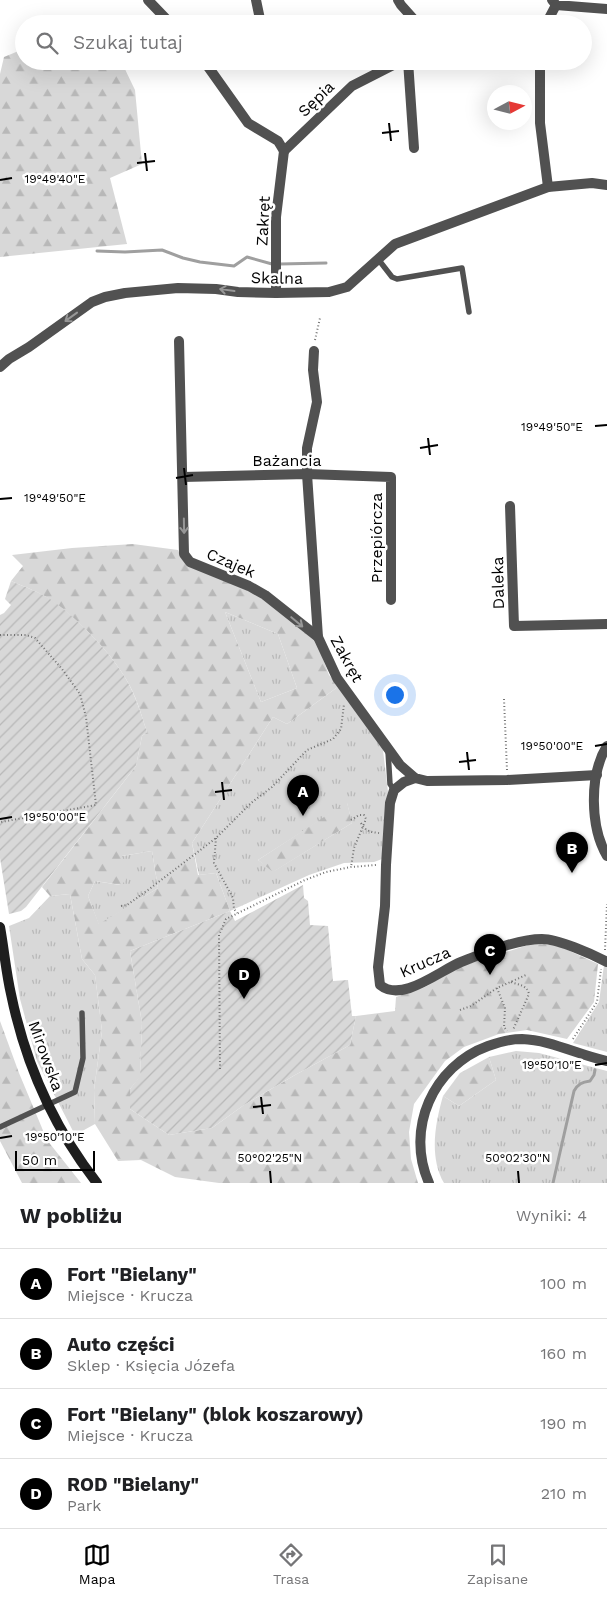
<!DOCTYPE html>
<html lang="pl">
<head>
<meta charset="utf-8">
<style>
  body { margin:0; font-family:"Work Sans",sans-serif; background:#f6f6f6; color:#202124 }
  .compass { position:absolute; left:487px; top:85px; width:45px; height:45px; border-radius:50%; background:#fff; box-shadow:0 5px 20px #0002; rotate:83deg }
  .scale { position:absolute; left:15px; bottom:12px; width:80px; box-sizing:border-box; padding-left:5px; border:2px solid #000; border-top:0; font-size:14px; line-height:18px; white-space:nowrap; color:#000; -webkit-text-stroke:4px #fff; paint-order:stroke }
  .you { position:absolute; left:394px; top:694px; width:18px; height:18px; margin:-12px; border:4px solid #fff; border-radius:50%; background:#1a73e8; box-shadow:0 0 0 8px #1a73e833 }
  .badge { display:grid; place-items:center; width:32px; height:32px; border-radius:50%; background:#000; color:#fff; font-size:16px; font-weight:700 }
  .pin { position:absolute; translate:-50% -41px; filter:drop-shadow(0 1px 2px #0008) }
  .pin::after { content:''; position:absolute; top:26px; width:18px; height:15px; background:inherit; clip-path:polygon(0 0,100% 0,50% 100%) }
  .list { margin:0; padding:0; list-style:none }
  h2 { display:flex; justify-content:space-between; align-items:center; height:65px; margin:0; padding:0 20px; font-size:21px }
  h2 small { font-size:16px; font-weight:400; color:#757577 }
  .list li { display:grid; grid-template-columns:32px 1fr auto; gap:15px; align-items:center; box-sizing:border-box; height:70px; padding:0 20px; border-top:1px solid #e0e0e0 }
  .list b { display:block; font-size:19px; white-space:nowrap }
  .list p { margin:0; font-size:16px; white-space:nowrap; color:#757577 }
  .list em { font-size:16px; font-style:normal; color:#757577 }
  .icon { flex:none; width:28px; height:28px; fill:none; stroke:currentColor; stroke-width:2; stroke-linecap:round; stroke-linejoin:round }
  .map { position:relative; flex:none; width:607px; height:1183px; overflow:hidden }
  .search { position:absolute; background:#fff; box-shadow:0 5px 20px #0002; left:15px; right:15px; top:15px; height:55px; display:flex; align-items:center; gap:12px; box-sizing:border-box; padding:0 18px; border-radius:28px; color:#757577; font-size:19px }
  .sheet { height:345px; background:#fff }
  nav { display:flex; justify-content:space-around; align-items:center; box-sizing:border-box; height:70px; border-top:1px solid #e0e0e0; background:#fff; font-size:14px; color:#757577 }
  nav a { display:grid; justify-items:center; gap:2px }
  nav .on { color:#000 }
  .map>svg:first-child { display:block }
</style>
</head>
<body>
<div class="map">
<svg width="607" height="1183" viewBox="0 0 607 1183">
  <defs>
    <pattern id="grass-tufts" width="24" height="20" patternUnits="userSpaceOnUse" patternTransform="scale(1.25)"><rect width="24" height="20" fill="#d8d8d8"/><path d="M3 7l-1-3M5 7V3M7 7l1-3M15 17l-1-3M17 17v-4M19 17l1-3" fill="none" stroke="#b8b8b8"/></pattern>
    <pattern id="forest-firs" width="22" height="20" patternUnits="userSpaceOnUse" patternTransform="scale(1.25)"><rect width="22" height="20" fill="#d8d8d8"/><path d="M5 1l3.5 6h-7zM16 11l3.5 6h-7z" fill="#b8b8b8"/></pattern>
    <pattern id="garden-furrows" width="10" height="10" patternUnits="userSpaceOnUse" patternTransform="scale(1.25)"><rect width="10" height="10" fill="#d8d8d8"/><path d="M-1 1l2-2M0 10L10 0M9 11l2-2" fill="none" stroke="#b8b8b8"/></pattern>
  </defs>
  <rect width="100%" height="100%" fill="#fff"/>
  <g fill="url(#grass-tufts)" fill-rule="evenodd">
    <path d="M225,612L278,634L297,688L261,702Z"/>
    <path d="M339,686L383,750L388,792L382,859L374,862L344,863L309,875L230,911L216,873L199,875L192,843L273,717L287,724ZM347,803L352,823L274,871L258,860Z"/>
    <path d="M152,851L158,888L99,925L88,896L95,881L120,885L122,856Z"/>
    <path d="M70,894L82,959L95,975L102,1031L94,1090L95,1124L75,1135L37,1061L20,999L9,926L29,918L50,896Z"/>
    <path d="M604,965L607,967V1052L573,1043L599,1002Z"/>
    <path d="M516,1051L539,1053L607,1071V1183H444C429,1157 435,1124 443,1096L459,1106L496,1080L489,1057Z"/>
  </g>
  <g fill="url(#forest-firs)" fill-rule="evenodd">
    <path d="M21,50L24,51V61H45L66,70L74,61H121L135,90L142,164L110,178L127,244L0,257V74L4,57Z"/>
    <path d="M133,544L178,550L182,559L247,588L273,604L317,643L329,675L339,686L287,724L273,717L192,843L198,875L216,873L230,911L130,951L142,1023L140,1077L130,1089V1109L169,1135L212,1128L244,1105L295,1075L350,1045L356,1016L395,1011L396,997L425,987L459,967L528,945L544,944L561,947L598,964L594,1002L567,1039L527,1030L499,1034L464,1047L445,1061L414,1104L409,1132L411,1159L418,1183H219L175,1177L141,1160L118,1161L95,1124L94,1090L102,1031L95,975L82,959L70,894L50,896L42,887L136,766L142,736L147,732C141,714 136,695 126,679C112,654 76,617 52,601C40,592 25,587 11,581L23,566L12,555L72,548ZM225,612L278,634L297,688L261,702ZM152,851L158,888L99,924L88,896L95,881L121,885L126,880L122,856Z"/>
    <path d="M347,802L352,823L273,872L258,860Z"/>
    <path d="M0,1021L19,1073L47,1140L81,1183H22L0,1141Z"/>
    <path d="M489,1057L496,1080L459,1106L443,1096L460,1073Z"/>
  </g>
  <g fill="url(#garden-furrows)">
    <path d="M11,581C25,587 40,592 53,601C76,617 112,654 126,679C136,696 141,714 147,732L142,736L136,766L26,907L21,911L9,914L0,858V615L4,613L11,605L5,599Z"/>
    <path d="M303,885L304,898L308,901L310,925L328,926L333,981L348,980L352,1016H356L350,1045L295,1075L244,1105L212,1128L169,1135L130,1109V1089L140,1076L142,1023L130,951L230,911L235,921Z"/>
  </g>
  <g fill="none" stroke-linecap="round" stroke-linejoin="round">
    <g stroke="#9f9f9f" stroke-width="3">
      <path d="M97,251L125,252L162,250L183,258L200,262L234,266L247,257L272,264"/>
      <path d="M280,264L326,263"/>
      <path d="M553,1183L574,1091C578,1084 582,1082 590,1081L594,1075L595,1070"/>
    </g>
    <g stroke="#737373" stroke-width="2" stroke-dasharray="1 2.5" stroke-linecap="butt">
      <path d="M315,340L320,318"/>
      <path d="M0,635H26L35,638L62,669L80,694L86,717L96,805L1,822L0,818"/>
      <path d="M504,699L507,770"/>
      <path d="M351,820L359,815H364L366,819L354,848L351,867"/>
      <path d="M361,823C365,831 370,832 379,833"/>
      <path d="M216,838L214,863L233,898L234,909L237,913"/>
      <path d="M121,906L127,905L148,890L216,838L251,803L272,787L307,750L333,739L341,729L344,704"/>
      <path d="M605,950L607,904"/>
      <path d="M511,982C519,985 527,985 529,994L513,1030"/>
      <path d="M497,988L505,1008L504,1027L507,1031"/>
      <path d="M460,1010L471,1006L497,988L526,975"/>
      <path d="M573,1039L597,1002L601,969"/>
      <path d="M220,1069L219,935L226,919L305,880L326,872L351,867L376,865"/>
    </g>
    <g stroke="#515151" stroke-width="5.5">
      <path d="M378,259L392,277L397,279L462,268L469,312"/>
      <path d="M388,751L390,784L394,790"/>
      <path d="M0,1127L75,1092L83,1058L82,1013"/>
    </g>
    <g stroke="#515151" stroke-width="10">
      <path d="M148,0L171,24"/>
      <path d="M256,0L261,24"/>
      <path d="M398,0L401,5L418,24"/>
      <path d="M552,0L556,5L607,9"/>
      <path d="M546,24L556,5"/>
      <path d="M204,61L248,123L278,141L284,151"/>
      <path d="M408,61L414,148"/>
      <path d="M540,61V123L548,187"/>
      <path d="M284,151L352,86L401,61"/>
      <path d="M276,293V217L284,151"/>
      <path d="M179,341L184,554L190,562L249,586L265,595L318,637"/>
      <path d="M314,351L313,370L317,402L307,448V474L318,637L337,678L400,765L415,778L427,781L507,780L597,775"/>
      <path d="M0,367L9,359L29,347L92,302L105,297L125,293L178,288L216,289L238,292L276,293L329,292L347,287L395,244L548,187L592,183L607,185"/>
      <path d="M183,477L307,474L391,477V600"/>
      <path d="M510,506L514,626L607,624"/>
      <path d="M415,778L404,782L394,790L390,803L386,865L385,906L378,967L380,985C402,1003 439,971 461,962C484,953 517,939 542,939C558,939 592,954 607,962"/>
    </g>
    <g stroke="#515151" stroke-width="10">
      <path d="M607,746C589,775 590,827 607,856"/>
      <path d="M429,1183C405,1129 433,1066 488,1046C499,1042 511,1039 522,1039C551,1040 578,1055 607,1061"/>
    </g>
    <path stroke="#1e1e1e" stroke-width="10" d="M0,927C4,949 6,972 11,994C25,1062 54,1128 97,1183"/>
  </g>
  <defs><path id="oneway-shaft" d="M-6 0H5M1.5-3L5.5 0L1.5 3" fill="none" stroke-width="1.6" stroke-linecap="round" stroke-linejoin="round" transform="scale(1.25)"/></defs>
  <g stroke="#979797">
    <use href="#oneway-shaft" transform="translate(227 290) rotate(-172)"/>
    <use href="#oneway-shaft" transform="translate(71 317) rotate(144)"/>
    <use href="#oneway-shaft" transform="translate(184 526) rotate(89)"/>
    <use href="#oneway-shaft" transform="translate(297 622) rotate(40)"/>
  </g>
  <path fill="none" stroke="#000" stroke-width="2" d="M389,123L391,141M382,133L399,131M145,153L147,171M137,163L155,161M0,180L12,178M595,426L607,425M428,438L430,455M420,448L438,445M184,468L186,485M176,478L193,475M0,499L12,498M595,746L607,744M467,752L469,770M459,762L476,760M222,782L224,800M215,792L232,790M0,819L12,817M595,1065L607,1063M261,1097L263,1114M253,1107L271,1105M0,1138L12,1136M270,1171L271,1183M518,1171L519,1183"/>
  <g text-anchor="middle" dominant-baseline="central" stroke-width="5" stroke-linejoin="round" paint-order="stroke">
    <g font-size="16" fill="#000" stroke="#fff">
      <text transform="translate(316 99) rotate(-44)">Sępia</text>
      <text transform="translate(263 221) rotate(-87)">Zakręt</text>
      <text transform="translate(277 278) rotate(1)">Skalna</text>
      <text x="287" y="460">Bażancia</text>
      <text transform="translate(376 538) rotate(-90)">Przepiórcza</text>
      <text transform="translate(231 563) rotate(23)">Czajek</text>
      <text transform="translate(498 583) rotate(-91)">Daleka</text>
      <text transform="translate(347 659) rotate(61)">Zakręt</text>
      <text transform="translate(425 962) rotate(-24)">Krucza</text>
      <text transform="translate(46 1056) rotate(70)">Mirowska</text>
    </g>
  </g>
  <g font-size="12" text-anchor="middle" fill="#000" stroke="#fff" stroke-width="5" stroke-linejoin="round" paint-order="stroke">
    <text x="55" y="183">19°49'40"E</text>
    <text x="552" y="431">19°49'50"E</text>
    <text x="55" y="502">19°49'50"E</text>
    <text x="552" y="750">19°50'00"E</text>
    <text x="55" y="821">19°50'00"E</text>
    <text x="552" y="1069">19°50'10"E</text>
    <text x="55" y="1141">19°50'10"E</text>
    <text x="270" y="1162">50°02'25"N</text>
    <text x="518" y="1162">50°02'30"N</text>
  </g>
</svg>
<svg class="compass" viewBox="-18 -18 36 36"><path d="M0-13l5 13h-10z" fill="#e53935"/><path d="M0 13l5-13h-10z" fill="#757577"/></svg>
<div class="scale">50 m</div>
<div class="you"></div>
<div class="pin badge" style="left:303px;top:816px">A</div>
<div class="pin badge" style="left:572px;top:873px">B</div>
<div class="pin badge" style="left:490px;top:975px">C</div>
<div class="pin badge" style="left:244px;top:999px">D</div>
<div class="search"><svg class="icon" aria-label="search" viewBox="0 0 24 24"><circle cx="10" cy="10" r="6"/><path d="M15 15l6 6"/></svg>Szukaj tutaj</div>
</div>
<section class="sheet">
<h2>W pobliżu<small>Wyniki: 4</small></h2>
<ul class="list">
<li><span class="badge">A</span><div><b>Fort &quot;Bielany&quot;</b><p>Miejsce · Krucza</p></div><em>100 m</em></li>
<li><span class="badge">B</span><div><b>Auto części</b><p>Sklep · Księcia Józefa</p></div><em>160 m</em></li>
<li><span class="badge">C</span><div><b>Fort &quot;Bielany&quot; (blok koszarowy)</b><p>Miejsce · Krucza</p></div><em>190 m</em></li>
<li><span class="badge">D</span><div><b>ROD &quot;Bielany&quot;</b><p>Park</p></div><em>210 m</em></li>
</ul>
</section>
<nav>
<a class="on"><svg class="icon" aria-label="map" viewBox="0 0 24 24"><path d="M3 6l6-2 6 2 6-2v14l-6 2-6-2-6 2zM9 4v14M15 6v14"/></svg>Mapa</a>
<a><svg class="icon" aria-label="directions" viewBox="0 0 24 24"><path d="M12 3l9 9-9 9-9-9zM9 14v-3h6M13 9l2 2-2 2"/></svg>Trasa</a>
<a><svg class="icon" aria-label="saved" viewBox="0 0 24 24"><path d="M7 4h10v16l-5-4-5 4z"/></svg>Zapisane</a>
</nav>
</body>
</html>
